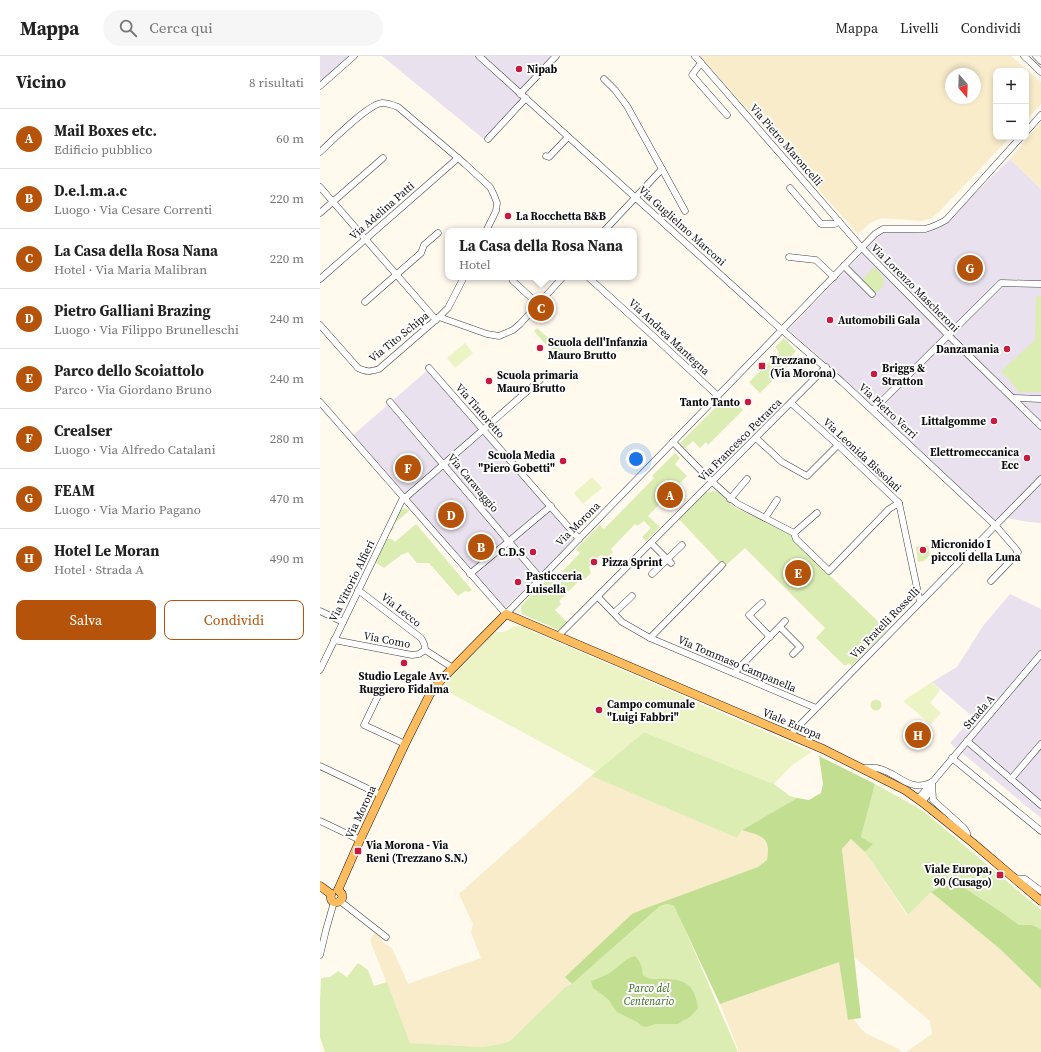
<!DOCTYPE html>
<html lang="it">
<head>
<meta charset="utf-8">
<style>
  body { margin:0; font-family:"Source Serif 4",serif; background:#f6f6f6; color:#222 }
  .controls { position:absolute; right:12px; top:12px; display:grid; overflow:hidden; border-radius:8px; box-shadow:0 2px 6px #0003 }
  .controls button { width:36px; height:36px; display:grid; place-items:center; padding:0; border:0; border-bottom:1px solid #e0e0e0; background:#fff; color:#222; font:20px sans-serif }
  .compass { position:absolute; left:625px; top:12px; width:36px; height:36px; border-radius:50%; background:#fff; box-shadow:0 2px 6px #0003; rotate:161deg }
  .you { position:absolute; left:316px; top:403px; width:14px; height:14px; margin:-10px; border:3px solid #fff; border-radius:50%; background:#1a73e8; box-shadow:0 0 0 6px #1a73e833 }
  .badge { display:grid; place-items:center; width:26px; height:26px; border-radius:50%; background:#b45309; color:#fff; font-size:13px; font-weight:700 }
  .pin { position:absolute; translate:-50% -50%; border:2px solid #fff; box-shadow:0 1px 4px #0006 }
  .popup { position:absolute; left:125px; top:172px; width:192px; height:52px; box-sizing:border-box; display:grid; place-content:center; border-radius:8px; background:#fff; filter:drop-shadow(0 1px 3px #0005); font-size:13px; white-space:nowrap; color:#767676 }
  .popup b { font-size:15px; color:#222 }
  .popup::after { content:''; position:absolute; left:50%; top:100%; margin-left:-8px; border:8px solid transparent; border-top-color:#fff }
  .list { margin:0; padding:0; list-style:none }
  h2 { display:flex; justify-content:space-between; align-items:center; height:52px; margin:0; padding:0 16px; font-size:17px }
  h2 small { font-size:13px; font-weight:400; color:#767676 }
  .list li { display:grid; grid-template-columns:26px 1fr auto; gap:12px; align-items:center; box-sizing:border-box; height:60px; padding:0 16px; border-top:1px solid #e0e0e0 }
  .list b { display:block; font-size:15px; white-space:nowrap }
  .list p { margin:0; font-size:13px; white-space:nowrap; color:#767676 }
  .list em { font-size:13px; font-style:normal; color:#767676 }
  .actions { display:flex; gap:8px; padding:12px 16px }
  .actions a { flex:1; padding:9px 0; border:1px solid #b45309; border-radius:8px; text-align:center; font-size:14px; color:#b45309 }
  .actions .main { background:#b45309; color:#fff }
  .icon { flex:none; width:22px; height:22px; fill:none; stroke:currentColor; stroke-width:2; stroke-linecap:round; stroke-linejoin:round }
  .map { position:relative; flex:none; width:721px; height:996px; overflow:hidden }
  header { display:flex; align-items:center; gap:24px; box-sizing:border-box; height:56px; padding:0 20px; background:#fff; border-bottom:1px solid #e0e0e0 }
  header strong { font-size:19px }
  nav { display:flex; gap:22px; margin-inline-start:auto; font-size:14px }
  .search { width:280px; height:36px; background:#f6f6f6; display:flex; align-items:center; gap:10px; box-sizing:border-box; padding:0 14px; border-radius:22px; color:#767676; font-size:15px }
  main { display:flex }
  aside { flex:1; background:#fff }
  .map>svg:first-child { display:block }
</style>
</head>
<body>
<header>
<strong>Mappa</strong>
<div class="search"><svg class="icon" aria-label="search" viewBox="0 0 24 24"><circle cx="10" cy="10" r="6"/><path d="M15 15l6 6"/></svg>Cerca qui</div>
<nav><a>Mappa</a><a>Livelli</a><a>Condividi</a></nav>
</header>
<main>
<aside>
<h2>Vicino<small>8 risultati</small></h2>
<ul class="list">
<li><span class="badge">A</span><div><b>Mail Boxes etc.</b><p>Edificio pubblico</p></div><em>60 m</em></li>
<li><span class="badge">B</span><div><b>D.e.l.m.a.c</b><p>Luogo · Via Cesare Correnti</p></div><em>220 m</em></li>
<li><span class="badge">C</span><div><b>La Casa della Rosa Nana</b><p>Hotel · Via Maria Malibran</p></div><em>220 m</em></li>
<li><span class="badge">D</span><div><b>Pietro Galliani Brazing</b><p>Luogo · Via Filippo Brunelleschi</p></div><em>240 m</em></li>
<li><span class="badge">E</span><div><b>Parco dello Scoiattolo</b><p>Parco · Via Giordano Bruno</p></div><em>240 m</em></li>
<li><span class="badge">F</span><div><b>Crealser</b><p>Luogo · Via Alfredo Catalani</p></div><em>280 m</em></li>
<li><span class="badge">G</span><div><b>FEAM</b><p>Luogo · Via Mario Pagano</p></div><em>470 m</em></li>
<li><span class="badge">H</span><div><b>Hotel Le Moran</b><p>Hotel · Strada A</p></div><em>490 m</em></li>
</ul>
<div class="actions"><a class="main">Salva</a><a>Condividi</a></div>
</aside>
<div class="map">
<svg width="721" height="996" viewBox="0 0 721 996">
  <rect width="100%" height="100%" fill="#fff9ee"/>
  <g fill="#e9e1ed">
    <path d="M0,0H31L0,27Z"/>
    <path d="M62,0H233L198,39L203,43L165,84Z"/>
    <path d="M690,103L721,133V467L709,466L686,462L679,469L500,301L470,276L468,274L562,177L567,175L604,177L610,176L615,174L630,162Z"/>
    <path d="M109,313L257,483L184,553L32,380Z"/>
    <path d="M690,538L721,553V762L630,687L653,661L612,626L637,611L663,570Z"/>
  </g>
  <g fill="#f8eccb" fill-rule="evenodd">
    <path d="M380,0H691L721,26V48L706,64V15H676V81H690L619,156L611,162L601,165L562,162L550,167L538,178ZM631,18H655V42H631Z"/>
    <path d="M721,66V133L690,103Z"/>
    <path d="M271,720L417,782L422,774L441,780L446,787L448,796L447,804L438,811L326,852L245,921L252,928L245,931L239,937L190,985L180,988L162,991L90,987L50,884L55,877L62,882L61,885L72,892L88,928L161,902L151,876L153,868L139,838Z"/>
    <path d="M531,783L545,796L587,859L611,836L680,893L721,933V996H586L612,978L610,965L534,901L522,793Z"/>
    <path d="M519,906L528,964L534,963L541,973L547,978L579,993L581,996H419L400,948Z"/>
  </g>
  <g fill="#dbedb3">
    <path d="M554,211L564,221L562,223L564,226L563,228L564,229L555,238L542,224Z"/>
    <path d="M716,240H721V336H699L681,315L715,284Z"/>
    <path d="M217,272L242,294L236,299L228,288L226,289L214,275Z"/>
    <path d="M464,282L476,295L472,299L475,302L440,337L429,326L459,296L455,291Z"/>
    <path d="M412,343L423,354L388,389L386,386L380,392L373,385L365,392L360,387L403,344L407,348Z"/>
    <path d="M355,397L360,402L355,408L367,420L328,460L340,471L326,485L322,481L331,472L324,465L317,470L315,468L291,493L293,496L288,501L280,499L269,511L271,517L265,523L263,521L239,545L241,548L235,554L248,567L241,575L202,558L201,553V550L234,516L238,520L260,497L256,493L280,469L284,473L334,422L332,420Z"/>
    <path d="M393,435L398,436L414,451L471,478L475,486L567,574L532,610L529,607L525,610L496,582L505,572L425,492L404,511L359,463L385,437Z"/>
    <path d="M84,452L88,454L89,455L74,468L73,470L75,472L69,477L80,455Z"/>
    <path d="M96,468L152,534L149,536L145,535L138,540L109,507H97L88,496L81,499L64,512L55,506L66,483H72L75,486Z"/>
    <path d="M608,489L610,499L604,505L598,506L596,491Z"/>
    <circle cx="556" cy="649" r="5.5"/>
    <path d="M324,676L454,728L470,740L477,742L422,774L417,782L271,720Z"/>
    <path d="M555,728L602,754L721,854V873L712,869H699L680,855L632,824L611,836L588,859L545,796L552,788L541,781Z"/>
    <path d="M349,848L354,850L356,853L418,996H5L0,981V946L1,922L10,921L18,915L27,921L38,907L48,914L54,930L67,926L90,987L162,991L180,988L190,985L239,937L245,931L252,928L339,851L344,849Z"/>
  </g>
  <g fill="#c2df91">
    <path d="M499,700L555,728L541,781L553,788L545,796L531,783L522,793L541,962L528,964L519,906L400,948L354,850C349,847 344,848 339,851L252,928L245,921L312,858L326,852L438,811L447,804C451,780 441,780 422,774L477,742L489,744L501,737L503,728Z"/>
    <path d="M632,824L680,855L699,869H712L721,873V933L680,893L611,836Z"/>
    <path d="M315,900C321,906 322,911 323,919C333,926 337,922 347,923C353,923 364,925 368,929C374,934 377,944 378,952L370,961L364,964L358,968H336L326,971L322,970L317,966L297,956L293,951L289,944L276,934L273,932L271,925C278,922 285,920 291,916C300,910 304,903 315,900Z"/>
  </g>
  <g fill="#ecf4c6">
    <path d="M145,287L153,297L135,312L127,302Z"/>
    <path d="M272,421L282,432L263,448L254,437Z"/>
    <path d="M195,570H200L492,696L472,709L454,728L324,676L276,716L121,632L174,577C178,575 179,576 183,576C188,576 190,571 195,570Z"/>
    <path d="M612,626L620,634L610,647L621,657L611,668L583,645Z"/>
  </g>
  <g fill="none" stroke-linecap="round" stroke-linejoin="round">
    <g stroke="#404040" stroke-width="7">
      <g id="minor">
        <path d="M159,0L454,267L522,326L675,469L695,492L698,496L695,500L671,525"/>
        <path d="M375,0L542,192L628,279L721,370"/>
        <path d="M704,0L721,16"/>
        <path d="M716,0L721,5"/>
        <path d="M381,7L372,19L407,59"/>
        <path d="M284,23L295,34L307,50L342,113L284,175"/>
        <path d="M0,30L34,0"/>
        <path d="M200,38L236,0"/>
        <path d="M706,76L721,59"/>
        <path d="M168,83L206,42"/>
        <path d="M0,96C12,85 48,48 62,47C68,47 73,49 78,51L145,108L170,131L174,139L177,147L176,155L166,175"/>
        <path d="M226,100L229,101L248,81"/>
        <path d="M342,113L365,155"/>
        <path d="M0,131L116,264"/>
        <path d="M470,132L501,168H515L519,165"/>
        <path d="M0,157L63,102"/>
        <path d="M469,201L496,204L514,221"/>
        <path d="M524,210L552,238"/>
        <path d="M268,221L331,278L398,340"/>
        <path d="M0,223L138,102"/>
        <path d="M193,225L218,248"/>
        <path d="M45,246L101,197L104,189L118,177"/>
        <path d="M119,261L167,278L179,280L193,274L200,268L243,221"/>
        <path d="M0,269L38,312C47,316 49,316 59,313L119,261L128,252L144,221"/>
        <path d="M109,312L259,483"/>
        <path d="M694,342L721,343"/>
        <path d="M0,346L84,442"/>
        <path d="M70,346L220,522"/>
        <path d="M471,347L518,389L579,447L600,546"/>
        <path d="M553,354L681,227L721,228"/>
        <path d="M436,382L462,406L487,420L518,389"/>
        <path d="M353,386C374,407 394,430 418,448L474,477L476,483L509,515L569,453L579,447"/>
        <path d="M85,442L220,324"/>
        <path d="M410,443L427,423"/>
        <path d="M86,444L186,558L555,178L563,173H605C613,171 619,168 626,164L701,81"/>
        <path d="M445,462L457,444"/>
        <path d="M474,477L497,457"/>
        <path d="M331,487L351,507"/>
        <path d="M150,518L231,450"/>
        <path d="M332,518L362,489"/>
        <path d="M38,534L101,582C104,586 105,589 105,594"/>
        <path d="M278,541L302,566L330,582L496,652"/>
        <path d="M442,547L429,559L450,581"/>
        <path d="M0,555L23,566"/>
        <path d="M294,557L312,540"/>
        <path d="M460,571L480,591L473,598"/>
        <path d="M238,580L506,311"/>
        <path d="M330,582L402,509"/>
        <path d="M14,584L92,599L99,598L105,594"/>
        <path d="M105,594L133,612"/>
        <path d="M0,614L82,444"/>
        <path d="M414,617L465,565"/>
        <path d="M59,638L44,669L85,688"/>
        <path d="M470,679L721,423"/>
        <path d="M647,685L721,749"/>
        <path d="M632,702L721,775"/>
        <path d="M0,710L61,739"/>
        <path d="M544,712C549,712 555,711 560,713C579,718 589,736 610,727"/>
        <path d="M691,723L721,688"/>
        <path d="M612,726L613,744L644,772L647,777V782"/>
        <path d="M598,743L721,598"/>
        <path d="M602,746L609,737L611,732"/>
        <path d="M0,765L40,784"/>
        <path d="M694,822L705,823L721,835"/>
        <path d="M20,845L66,881"/>
        <path d="M0,899L6,874L14,846"/>
      </g>
    </g>
    <g stroke="#1e1e1e" stroke-width="9">
      <g id="major">
        <path d="M0,830L11,838"/>
        <path d="M18,834L40,784L85,688L110,638L122,623L186,558L503,693L585,734L602,746L653,787L721,845"/>
        <path d="M11,838C8,854 32,844 18,834"/>
      </g>
    </g>
    <use href="#minor" stroke="#fff" stroke-width="6"/>
    <use href="#major" stroke="#ffbc5e" stroke-width="8"/>
  </g>
  <g fill="#ca1940" stroke="#fff" stroke-width="1.5">
    <circle cx="199" cy="13" r="4"/>
    <circle cx="188" cy="160" r="4"/>
    <circle cx="510" cy="264" r="4"/>
    <circle cx="220" cy="292" r="4"/>
    <circle cx="687" cy="293" r="4"/>
    <rect x="438" y="306" width="8" height="8" rx="2"/>
    <circle cx="554" cy="318" r="4"/>
    <circle cx="169" cy="325" r="4"/>
    <circle cx="428" cy="346" r="4"/>
    <circle cx="674" cy="365" r="4"/>
    <circle cx="707" cy="402" r="4"/>
    <circle cx="243" cy="405" r="4"/>
    <circle cx="603" cy="494" r="4"/>
    <circle cx="213" cy="496" r="4"/>
    <circle cx="274" cy="506" r="4"/>
    <circle cx="198" cy="526" r="4"/>
    <circle cx="84" cy="607" r="4"/>
    <circle cx="279" cy="654" r="4"/>
    <rect x="34" y="791" width="8" height="8" rx="2"/>
    <rect x="676" y="815" width="8" height="8" rx="2"/>
  </g>
  <g text-anchor="middle" dominant-baseline="central" stroke-width="4" stroke-linejoin="round" paint-order="stroke">
    <g font-size="11" font-weight="bold" fill="#0d0d0d" stroke="#fff" text-anchor="start">
      <text x="207" y="13">Nipab</text>
      <text x="196" y="160">La Rocchetta B&amp;B</text>
      <text x="518" y="264">Automobili Gala</text>
      <text x="228" y="286">Scuola dell'Infanzia<tspan x="228" dy="13">Mauro Brutto</tspan></text>
      <text x="679" y="293" text-anchor="end">Danzamania</text>
      <text x="450" y="304">Trezzano<tspan x="450" dy="13">(Via Morona)</tspan></text>
      <text x="562" y="312">Briggs &amp;<tspan x="562" dy="13">Stratton</tspan></text>
      <text x="177" y="319">Scuola primaria<tspan x="177" dy="13">Mauro Brutto</tspan></text>
      <text x="420" y="346" text-anchor="end">Tanto Tanto</text>
      <text x="666" y="365" text-anchor="end">Littalgomme</text>
      <text x="699" y="396" text-anchor="end">Elettromeccanica<tspan x="699" dy="13">Ecc</tspan></text>
      <text x="235" y="399" text-anchor="end">Scuola Media<tspan x="235" dy="13">"Piero Gobetti"</tspan></text>
      <text x="611" y="488">Micronido I<tspan x="611" dy="13">piccoli della Luna</tspan></text>
      <text x="205" y="496" text-anchor="end">C.D.S</text>
      <text x="282" y="506">Pizza Sprint</text>
      <text x="206" y="520">Pasticceria<tspan x="206" dy="13">Luisella</tspan></text>
      <text x="84" y="620" text-anchor="middle">Studio Legale Avv.<tspan x="84" dy="13">Ruggiero Fidalma</tspan></text>
      <text x="287" y="648">Campo comunale<tspan x="287" dy="13">"Luigi Fabbri"</tspan></text>
      <text x="46" y="789">Via Morona - Via<tspan x="46" dy="13">Reni (Trezzano S.N.)</tspan></text>
      <text x="672" y="813" text-anchor="end">Viale Europa,<tspan x="672" dy="13">90 (Cusago)</tspan></text>
    </g>
    <g font-size="11" fill="#0d0d0d" stroke="#fff">
      <text transform="translate(466 89) rotate(49)">Via Pietro Maroncelli</text>
      <text transform="translate(62 155) rotate(-41)">Via Adelina Patti</text>
      <text transform="translate(362 170) rotate(42)">Via Guglielmo Marconi</text>
      <text transform="translate(595 232) rotate(45)">Via Lorenzo Mascheroni</text>
      <text transform="translate(79 281) rotate(-39)">Via Tito Schipa</text>
      <text transform="translate(349 281) rotate(43)">Via Andrea Mantegna</text>
      <text transform="translate(160 355) rotate(49)">Via Tintoretto</text>
      <text transform="translate(568 355) rotate(43)">Via Pietro Verri</text>
      <text transform="translate(420 384) rotate(-45)">Via Francesco Petrarca</text>
      <text transform="translate(542 399) rotate(43)">Via Leonida Bissolati</text>
      <text transform="translate(153 427) rotate(50)">Via Caravaggio</text>
      <text transform="translate(258 468) rotate(-45)">Via Morona</text>
      <text transform="translate(32 525) rotate(-64)">Via Vittorio Alfieri</text>
      <text transform="translate(81 554) rotate(38)">Via Lecco</text>
      <text transform="translate(565 567) rotate(-46)">Via Fratelli Rosselli</text>
      <text transform="translate(67 584) rotate(11)">Via Como</text>
      <text transform="translate(417 608) rotate(23)">Via Tommaso Campanella</text>
      <text transform="translate(659 656) rotate(-49)">Strada A</text>
      <text transform="translate(472 668) rotate(23)">Viale Europa</text>
      <text transform="translate(41 756) rotate(-65)">Via Morona</text>
    </g>
    <g font-size="11" font-style="italic" fill="#376b18" stroke="#fff">
      <text x="329" y="932">Parco del<tspan x="329" dy="13">Centenario</tspan></text>
    </g>
  </g>
</svg>
<div class="controls">
<button>+</button>
<button>−</button>
</div>
<svg class="compass" viewBox="-18 -18 36 36"><path d="M0-13l5 13h-10z" fill="#e53935"/><path d="M0 13l5-13h-10z" fill="#767676"/></svg>
<div class="you"></div>
<div class="pin badge" style="left:350px;top:439px">A</div>
<div class="pin badge" style="left:161px;top:491px">B</div>
<div class="pin badge" style="left:221px;top:252px">C</div>
<div class="popup"><b>La Casa della Rosa Nana</b>Hotel</div>
<div class="pin badge" style="left:131px;top:459px">D</div>
<div class="pin badge" style="left:478px;top:517px">E</div>
<div class="pin badge" style="left:88px;top:412px">F</div>
<div class="pin badge" style="left:650px;top:212px">G</div>
<div class="pin badge" style="left:598px;top:679px">H</div>
</div>
</main>
</body>
</html>
